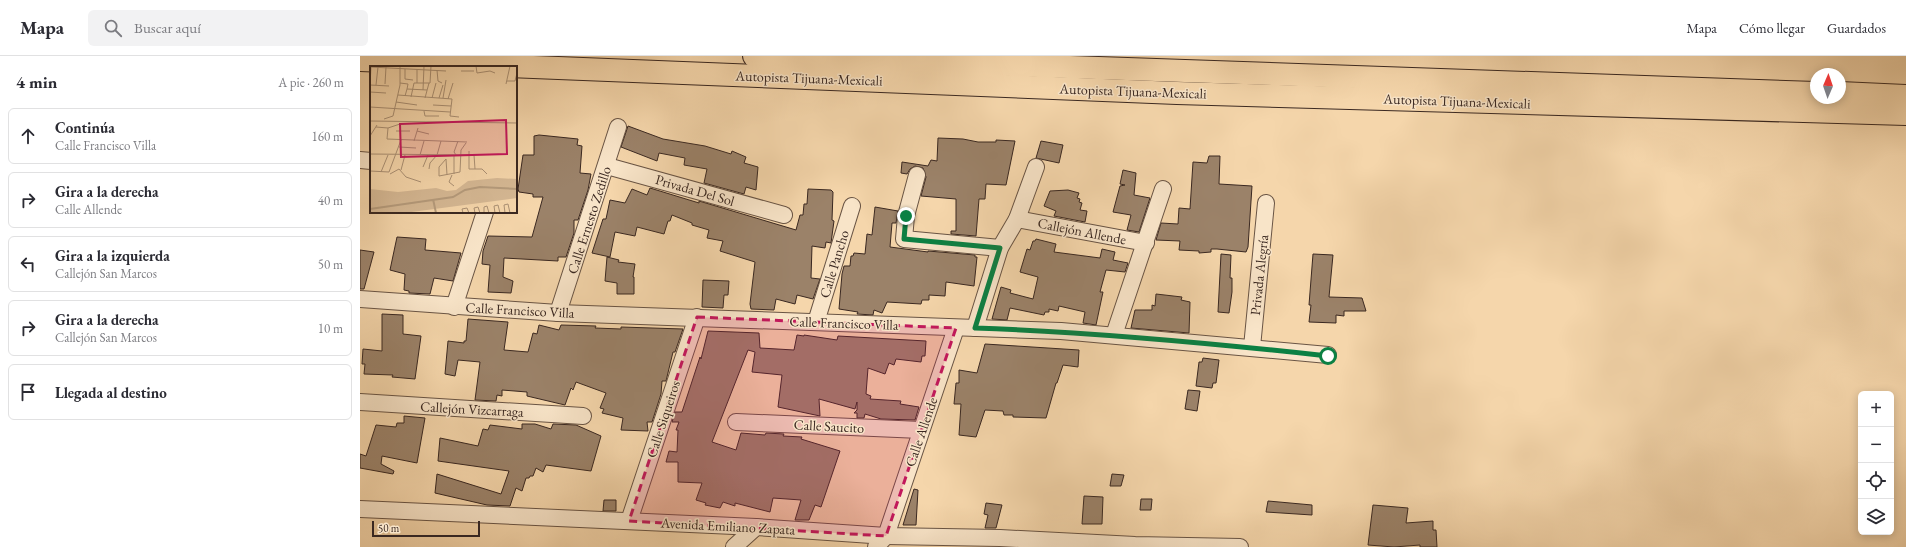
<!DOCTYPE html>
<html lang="es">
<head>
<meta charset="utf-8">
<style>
  body { margin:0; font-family:"EB Garamond",serif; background:#f2f2f3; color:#2b2b33 }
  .controls { position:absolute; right:12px; bottom:12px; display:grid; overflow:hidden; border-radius:6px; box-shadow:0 2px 10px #0003 }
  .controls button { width:36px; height:36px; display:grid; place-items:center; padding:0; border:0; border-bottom:1px solid #e1e1e2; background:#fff; color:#2b2b33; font:20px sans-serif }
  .compass { position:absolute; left:1450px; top:12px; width:36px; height:36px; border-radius:50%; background:#fff; box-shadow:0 2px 10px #0003; rotate:2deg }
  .scale { position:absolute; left:12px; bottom:10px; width:108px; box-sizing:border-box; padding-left:4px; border:2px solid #3a2821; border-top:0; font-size:11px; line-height:14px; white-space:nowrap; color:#3a2821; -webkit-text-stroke:3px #f8e4c8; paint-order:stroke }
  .stop { position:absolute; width:12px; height:12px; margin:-9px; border:3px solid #0b8043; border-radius:50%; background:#fff }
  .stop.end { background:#0b8043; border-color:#fff; box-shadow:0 1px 4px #0008 }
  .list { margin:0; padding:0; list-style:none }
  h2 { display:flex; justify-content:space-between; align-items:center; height:52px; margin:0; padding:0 16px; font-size:17px }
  h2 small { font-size:13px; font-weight:400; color:#7c7c81 }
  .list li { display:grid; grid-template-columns:26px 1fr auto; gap:12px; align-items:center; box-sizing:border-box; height:56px; margin:0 8px 8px; padding:0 8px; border:1px solid #e1e1e2; border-radius:6px }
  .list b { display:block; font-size:15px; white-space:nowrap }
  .list p { margin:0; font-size:13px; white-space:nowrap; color:#7c7c81 }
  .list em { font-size:13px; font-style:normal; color:#7c7c81 }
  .icon { flex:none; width:22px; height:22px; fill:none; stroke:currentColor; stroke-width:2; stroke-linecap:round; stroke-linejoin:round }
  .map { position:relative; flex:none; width:1546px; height:491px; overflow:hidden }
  header { display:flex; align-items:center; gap:24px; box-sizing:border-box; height:56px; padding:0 20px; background:#fff; border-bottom:1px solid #e1e1e2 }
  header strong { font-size:19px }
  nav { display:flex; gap:22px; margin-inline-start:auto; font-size:14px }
  .search { width:280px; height:36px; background:#f2f2f3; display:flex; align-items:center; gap:10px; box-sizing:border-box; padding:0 14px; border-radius:6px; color:#7c7c81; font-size:15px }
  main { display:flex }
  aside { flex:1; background:#fff }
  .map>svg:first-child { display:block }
</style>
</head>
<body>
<header>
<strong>Mapa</strong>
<div class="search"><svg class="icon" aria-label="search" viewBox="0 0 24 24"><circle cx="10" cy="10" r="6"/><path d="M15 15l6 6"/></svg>Buscar aquí</div>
<nav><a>Mapa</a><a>Cómo llegar</a><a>Guardados</a></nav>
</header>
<main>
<aside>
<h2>4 min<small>A pie · 260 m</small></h2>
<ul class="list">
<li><svg class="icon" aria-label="ahead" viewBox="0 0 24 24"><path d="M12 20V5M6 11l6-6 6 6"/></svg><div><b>Continúa</b><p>Calle Francisco Villa</p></div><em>160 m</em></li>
<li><svg class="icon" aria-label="right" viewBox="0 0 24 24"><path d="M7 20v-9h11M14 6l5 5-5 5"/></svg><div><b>Gira a la derecha</b><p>Calle Allende</p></div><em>40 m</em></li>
<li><svg class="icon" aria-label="left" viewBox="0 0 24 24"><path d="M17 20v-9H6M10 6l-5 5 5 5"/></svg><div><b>Gira a la izquierda</b><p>Callejón San Marcos</p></div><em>50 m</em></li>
<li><svg class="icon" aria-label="right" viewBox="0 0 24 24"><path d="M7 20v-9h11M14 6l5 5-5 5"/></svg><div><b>Gira a la derecha</b><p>Callejón San Marcos</p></div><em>10 m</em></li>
<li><svg class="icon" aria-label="arrive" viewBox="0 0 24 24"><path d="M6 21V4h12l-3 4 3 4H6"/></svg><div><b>Llegada al destino</b></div></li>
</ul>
</aside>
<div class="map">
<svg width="1546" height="491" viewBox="0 0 1546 491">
  <rect width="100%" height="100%" fill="#f5d6ab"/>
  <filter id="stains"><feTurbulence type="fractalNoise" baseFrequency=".005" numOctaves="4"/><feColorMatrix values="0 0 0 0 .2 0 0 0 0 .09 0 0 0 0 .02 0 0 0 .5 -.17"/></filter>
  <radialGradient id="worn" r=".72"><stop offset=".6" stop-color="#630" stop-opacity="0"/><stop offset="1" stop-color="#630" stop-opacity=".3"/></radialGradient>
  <g fill="#9b8269" stroke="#3a2821">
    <path d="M268,70L303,83L345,90L371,98L372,95L386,101L384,107L398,111L396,134L386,131L384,138L344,127L347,113L324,109L325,102L299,97L297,105L261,91Z"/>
    <path d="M179,79L218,83L217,89L222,90L220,117L231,118L228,134L218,164H214V177L206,201H198V205L144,202L143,221L153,225L151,237L128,236L130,209L122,208L123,195L128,180L172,181L183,141H173V138L159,136L158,133L163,99H174V80Z"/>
    <path d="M578,82L603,83L618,86H636V84L655,85L646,129L626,128L625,143H619L616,180L591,178V175H596V143L561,140L566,121L563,112L555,110L550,113L547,118L541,117L542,106L568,110L571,104L577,105Z"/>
    <path d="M681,85L703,89L699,107L676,102Z"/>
    <path d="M849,100H860L859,128L892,130L888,191L886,196L857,193H851V196L839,197V195L819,194L820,185L796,184L801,167L818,168L819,152L830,153L833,106L847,107Z"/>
    <path d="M763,114L776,117L774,139L790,142L779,176L767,174L771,159L753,156L760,130L765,129L760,128Z"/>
    <path d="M290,132L339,147V145L436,174L440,159H443L444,148H447L448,133L471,134L473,136L472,164L474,165L471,187L466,186L465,192L452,190L451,222L460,223L453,243L437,239L435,248L416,243L414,254L391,253L390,248L395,206L360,195L363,185L347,182L349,174L332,169V167L312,159L310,165H308L304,178L277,171L275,180L255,176L250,201L232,197L243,163H246L250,144L265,147L272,133L287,139Z"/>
    <path d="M708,134L719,137L717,142L720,143L719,146L722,147L720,154L727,155L725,166L694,160L696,155L684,150L690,135Z"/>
    <path d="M515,151L538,155L536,167H532L530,191L568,196V195L615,199V201H617L614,230L586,226L585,240L569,239V244H562L561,248L527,246L522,257L514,254L513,259L497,258L498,256L479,253L482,218L484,210H490L491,200H493L494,197L505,198L507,178L512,179Z"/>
    <path d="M37,181L66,183L65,194L101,197L93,225L74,222L70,238L49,237V235L44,234L45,218L30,214Z"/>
    <path d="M676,183L696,188L694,196L740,202L742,193L755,196L753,204L768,207L765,216L746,214L740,236H743L736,269L723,267L725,256L699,250L698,255L689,253V256H685L684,259L650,252L647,264L632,263L641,231L651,234L650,237L673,243L678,221L660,216L667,193L670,194L673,185H675Z"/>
    <path d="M0,194L14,196L4,233H0Z"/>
    <path d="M861,198L871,199L870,222H872V236L869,257L858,256Z"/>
    <path d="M953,198L973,199L969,241L1002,242L1006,255H984V260L976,259V267L949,266L951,249H949Z"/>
    <path d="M247,201L259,204L258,206L275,208L273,221H274V238H257V227L245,225Z"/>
    <path d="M343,224L369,225L368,239H364L363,252L342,251Z"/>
    <path d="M796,238L822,241L821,244L830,246L829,277L771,272L775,254H792V249L795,250Z"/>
    <path d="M22,258L43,259V278L61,280L55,323L32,321L33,319L4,318L5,308H2L3,293L22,295Z"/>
    <path d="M108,263L148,266L144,294L168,296L173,277L177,278L179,269L199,274L201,269L236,270L235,272L261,273V271L323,273L315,296H313L306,325H302L301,338L292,366H287L288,375L261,374L263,362L242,357L244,353L240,352L246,337L216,326L213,334L211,332L205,349L167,340V336L142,334V340L137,339L136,345L115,344L120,306L98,304L95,320L85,318L88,285L104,287V285H106Z"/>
    <path d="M348,275L399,277L400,292L434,294L437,279L444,280V279L477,284L478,280L566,285L565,300H562L561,306L536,303L534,309L529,307L525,318L508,312L506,338L511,340L510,343L541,345L540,348L559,351L555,364L521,363L505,358L504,362H497V357H494L497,354V346L495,353L459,343L460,360L418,351L422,319L392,316L395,296L388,294L352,386L376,394L381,377L405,379L406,377L424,378L423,380L442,381L441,383L480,395L461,451L455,449L449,464H435L441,444L413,442L410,456L375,447V450L363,446L360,452L345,449L346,447L336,444L342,427L318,426V406H306L309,395L317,396L318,374H316L319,366H312L315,356H322L340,301L341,303Z"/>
    <path d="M625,288L719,294L718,311L703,309L697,327H696L686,362L653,361V359H644L643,355L625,354L616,381L599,379L601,348H594L596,327H599V314L617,317Z"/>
    <path d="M843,302L859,304L856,327H853L852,332L836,330L839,306H842Z"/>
    <path d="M828,334L840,335L837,355L825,353Z"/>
    <path d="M44,360L65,362L57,407L22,400L21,408L34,415L33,418L0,412V398L6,400L16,369L36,371L37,367H44Z"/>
    <path d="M162,368H175L191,373L193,368L216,369L241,380L231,415L186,409L183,416L176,412L173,420H170L169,422H166L162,435L156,432L150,450L127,449L75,437L77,418L141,438L149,415L78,405L80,382L118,390L123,373L128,374L130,369L162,373Z"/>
    <path d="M752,418L764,419L761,430H750Z"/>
    <path d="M554,433L558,434L556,469H543Z"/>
    <path d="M724,440L743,441L742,468H722Z"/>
    <path d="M781,443H792L791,454H780Z"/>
    <path d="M244,444H256V455H243Z"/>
    <path d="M908,445L952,449V459L906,456Z"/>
    <path d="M626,447L642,449L636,472H625L628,459L624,458Z"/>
    <path d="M1013,449L1048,452L1046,467L1073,465V474H1076L1077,491H1060V489L1034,491L1008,489Z"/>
  </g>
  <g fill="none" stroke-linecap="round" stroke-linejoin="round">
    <g stroke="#695444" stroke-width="18">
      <g id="minor">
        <path d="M0,104L11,105"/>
        <path d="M247,110L424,159"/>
        <path d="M557,119L546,160L544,183L640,192"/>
        <path d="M657,163L786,187"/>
        <path d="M0,243L198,257L701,275L968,299"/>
        <path d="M94,251L125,156"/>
        <path d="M198,257L258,71"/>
        <path d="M456,266L492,150"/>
        <path d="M615,272L640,192L657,163L676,111"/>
        <path d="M754,279L803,133"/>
        <path d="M892,291L906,147"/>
        <path d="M0,346L223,360"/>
        <path d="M376,366L561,374"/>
        <path d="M0,453L396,471L526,480L640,482L775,489L880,491"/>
        <path d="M269,465L337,261"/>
        <path d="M374,491L396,471"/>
        <path d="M516,491L526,480L596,272"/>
      </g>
    </g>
    <g stroke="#3a2821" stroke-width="24">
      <g id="motorway">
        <path d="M394,0L1456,37"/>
        <path d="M0,4L817,37L1546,58"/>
        <path d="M1480,37L1546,40"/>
      </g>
    </g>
    <use href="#minor" stroke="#f8e4c8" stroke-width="16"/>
    <use href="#motorway" stroke="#f5d6ab" stroke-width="22"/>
  </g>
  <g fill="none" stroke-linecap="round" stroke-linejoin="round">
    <path stroke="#0b8043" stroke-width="5" d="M546,160L544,183L640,192L615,272C733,276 850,287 968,300"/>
  </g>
  <path fill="#c2185b" fill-opacity="0.2" stroke="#c2185b" stroke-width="3" stroke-dasharray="8 5" stroke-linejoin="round" d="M337,261L596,272L526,480L269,465Z"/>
  <g text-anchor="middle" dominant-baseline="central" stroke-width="3" stroke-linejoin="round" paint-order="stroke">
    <g font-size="14" fill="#3a2821" stroke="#f8e4c8">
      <text transform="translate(449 22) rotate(2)">Autopista Tijuana-Mexicali</text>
      <text transform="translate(773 35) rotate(2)">Autopista Tijuana-Mexicali</text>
      <text transform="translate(1097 45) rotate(2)">Autopista Tijuana-Mexicali</text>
      <text transform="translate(335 134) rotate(16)">Privada Del Sol</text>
      <text transform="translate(229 164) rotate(-72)">Calle Ernesto Zedillo</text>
      <text transform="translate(722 175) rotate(11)">Callejón Allende</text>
      <text transform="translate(474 208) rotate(-73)">Calle Pancho</text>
      <text transform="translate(899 219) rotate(-84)">Privada Alegría</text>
      <text transform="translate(160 254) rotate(3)">Calle Francisco Villa</text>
      <text transform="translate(484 267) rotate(2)">Calle Francisco Villa</text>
      <text transform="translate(112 353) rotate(3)">Callejón Vizcarraga</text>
      <text transform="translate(303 363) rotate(-72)">Calle Siqueiros</text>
      <text transform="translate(469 370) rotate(3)">Calle Saucito</text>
      <text transform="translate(561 376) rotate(-71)">Calle Allende</text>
      <text transform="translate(368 470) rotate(3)">Avenida Emiliano Zapata</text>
    </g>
  </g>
  <g transform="translate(10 10)">
    <rect width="147" height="147" fill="#f5d6ab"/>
    <path d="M127,112L147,113V132L34,147H0V123L28,126L66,122L77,125L86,124L98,115Z" fill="#d5b894"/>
    <path fill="none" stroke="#b59b7c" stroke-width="2" d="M63,133L66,147M0,143L83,131L95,124L110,121L147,123"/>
    <path fill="none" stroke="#aa9074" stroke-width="1" d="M106,0L107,7L120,5L125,7M117,0H135M1,1L76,5M35,3V13L43,14M67,4L68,15L72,17M91,5H104M137,15H145L147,7M30,17L38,18L37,23M44,17H60L61,0M47,17V3M15,18L16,1M136,18L140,0M0,19L19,20M0,19L1,1M6,19L8,1M53,24L54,0M0,26L16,27M28,29L82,33L80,50L89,51M35,30L37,23L57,24M41,31L44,17M55,32L59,17M62,32L66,17M69,32L73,19M73,32L76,14M78,33L83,17M26,36L47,39M63,39L81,40M0,41L80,46M54,45L55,50H69M14,53L23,50L30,19V0M0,55L147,57M6,61L18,62L17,73L97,76M18,62L30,58M26,65H40M47,65L59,68M0,70L7,59M44,75L48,62M29,81L46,82M99,85V103H112L117,108M0,88L104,89L105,103M50,89L54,75M86,89L84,86L88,75M76,93L69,101V110L90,106L91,84L96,77M76,93L77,109M53,101L58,89M59,103L60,97L67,89L71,75M31,104L35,89M0,105L19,106L31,74M11,106L18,89M20,108L29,103L36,111L51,116M84,108V89M82,109L79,116L84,120M93,147L92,143L97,142L99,147M105,147L104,142L108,141L110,147M114,147V141L117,140L119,147M125,147L124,140L128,139L130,147M135,147L134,139L138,138L140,147"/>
    <path fill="#c2185b" fill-opacity="0.15" stroke="#c2185b" stroke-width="2" d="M136,54L137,88L31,91L30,58Z"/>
    <rect width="147" height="147" fill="none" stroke="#3a2821" stroke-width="2"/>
  </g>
  <rect width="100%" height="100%" filter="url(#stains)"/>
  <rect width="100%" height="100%" fill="url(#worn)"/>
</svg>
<div class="controls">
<button>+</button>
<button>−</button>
<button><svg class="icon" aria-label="locate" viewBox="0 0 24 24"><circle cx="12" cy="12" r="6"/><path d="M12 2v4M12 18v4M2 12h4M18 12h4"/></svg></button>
<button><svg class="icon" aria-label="layers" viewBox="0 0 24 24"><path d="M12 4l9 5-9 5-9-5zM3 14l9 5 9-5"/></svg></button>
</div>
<svg class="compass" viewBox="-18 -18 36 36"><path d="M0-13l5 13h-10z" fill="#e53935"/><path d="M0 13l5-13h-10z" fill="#7c7c81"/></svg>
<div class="scale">50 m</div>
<div class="stop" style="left:968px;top:300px"></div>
<div class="stop end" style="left:546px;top:160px"></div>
</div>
</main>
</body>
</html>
